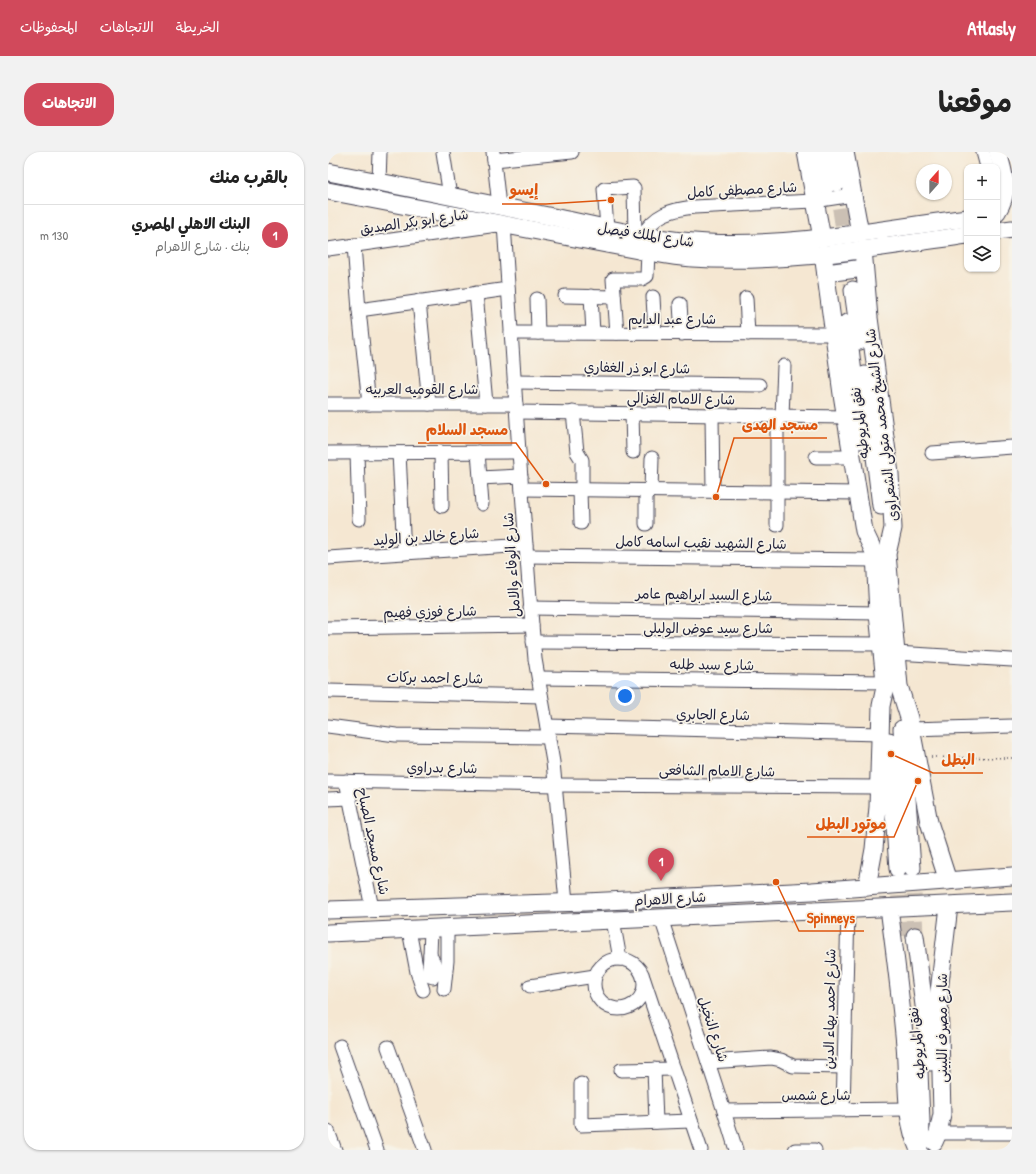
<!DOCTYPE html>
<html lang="ar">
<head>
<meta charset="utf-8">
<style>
  body { margin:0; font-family:"Patrick Hand","Playpen Sans Arabic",sans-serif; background:#f2f2f2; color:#222; direction:rtl }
  .controls { position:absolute; right:12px; top:12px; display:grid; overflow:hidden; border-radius:8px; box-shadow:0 1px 3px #0004 }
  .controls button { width:36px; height:36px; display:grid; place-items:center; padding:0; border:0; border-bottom:1px solid #e0e0e0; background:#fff; color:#222; font:20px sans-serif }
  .compass { position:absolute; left:588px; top:12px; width:36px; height:36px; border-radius:50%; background:#fff; box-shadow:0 1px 3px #0004; rotate:21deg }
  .you { position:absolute; left:297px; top:544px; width:14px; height:14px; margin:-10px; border:3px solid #fff; border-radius:50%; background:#1a73e8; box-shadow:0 0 0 6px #1a73e833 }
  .badge { display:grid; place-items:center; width:26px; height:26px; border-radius:50%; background:#d1495b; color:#fff; font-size:13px; font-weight:700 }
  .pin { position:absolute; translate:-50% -33px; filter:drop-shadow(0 1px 2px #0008) }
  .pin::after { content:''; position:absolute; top:21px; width:14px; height:12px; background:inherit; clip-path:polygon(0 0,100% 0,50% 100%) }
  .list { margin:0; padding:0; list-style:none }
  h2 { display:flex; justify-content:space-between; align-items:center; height:52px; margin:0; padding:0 16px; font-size:17px }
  h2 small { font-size:13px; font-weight:400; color:#767676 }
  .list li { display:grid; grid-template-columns:26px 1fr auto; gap:12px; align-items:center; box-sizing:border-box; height:60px; padding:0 16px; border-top:1px solid #e0e0e0 }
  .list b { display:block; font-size:15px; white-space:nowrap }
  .list p { margin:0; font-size:13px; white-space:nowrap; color:#767676 }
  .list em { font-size:13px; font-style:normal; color:#767676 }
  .icon { flex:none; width:22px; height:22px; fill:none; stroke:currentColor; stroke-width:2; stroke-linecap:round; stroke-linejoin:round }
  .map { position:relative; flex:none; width:684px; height:998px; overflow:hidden; direction:ltr; border-radius:16px }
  header { display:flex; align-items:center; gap:24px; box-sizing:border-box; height:56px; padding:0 20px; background:#d1495b; color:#fff }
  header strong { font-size:19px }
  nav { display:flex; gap:22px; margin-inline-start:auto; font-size:14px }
  .intro { display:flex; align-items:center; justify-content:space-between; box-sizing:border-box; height:96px; padding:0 24px }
  h1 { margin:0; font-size:28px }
  .button { padding:10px 18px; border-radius:16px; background:#d1495b; color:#fff; font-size:14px; font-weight:700 }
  main { display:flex; gap:24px; padding:0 24px }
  aside { flex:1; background:#fff; border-radius:16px; box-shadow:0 1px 3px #0004 }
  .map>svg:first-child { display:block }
</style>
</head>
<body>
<header>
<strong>Atlasly</strong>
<nav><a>الخريطة</a><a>الاتجاهات</a><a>المحفوظات</a></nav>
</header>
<div class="intro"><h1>موقعنا</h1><a class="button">الاتجاهات</a></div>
<main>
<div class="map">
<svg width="684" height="998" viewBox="0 0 684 998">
  <rect width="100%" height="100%" fill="#f7f3e8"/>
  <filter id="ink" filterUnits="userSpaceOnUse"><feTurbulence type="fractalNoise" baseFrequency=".025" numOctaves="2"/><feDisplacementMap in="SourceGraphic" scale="8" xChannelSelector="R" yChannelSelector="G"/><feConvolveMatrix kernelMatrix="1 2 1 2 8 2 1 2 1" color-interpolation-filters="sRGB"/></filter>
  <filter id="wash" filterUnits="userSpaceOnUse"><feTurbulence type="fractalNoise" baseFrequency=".012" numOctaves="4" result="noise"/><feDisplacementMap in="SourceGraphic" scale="16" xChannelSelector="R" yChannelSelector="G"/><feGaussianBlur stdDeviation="0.9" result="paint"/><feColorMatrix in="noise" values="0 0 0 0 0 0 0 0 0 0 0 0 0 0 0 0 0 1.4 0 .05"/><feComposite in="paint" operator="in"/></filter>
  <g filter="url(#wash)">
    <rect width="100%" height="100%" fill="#f5e7d2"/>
  </g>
  <g filter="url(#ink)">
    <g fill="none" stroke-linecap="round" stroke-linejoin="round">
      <g stroke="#cbc0b4" stroke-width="17" stroke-dasharray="17 8" stroke-linecap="butt">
        <path d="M509,31L525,138"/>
        <path d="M584,718L587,784"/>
        <path d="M570,719L574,784"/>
      </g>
      <g stroke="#424052" stroke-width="15">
        <g id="minor">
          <path d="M115,0L122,44"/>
          <path d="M165,0L171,54"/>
          <path d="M655,0L659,15"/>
          <path d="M166,8L244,0"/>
          <path d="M51,30L52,0"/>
          <path d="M279,76L276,37L305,35L306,36L307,82"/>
          <path d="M314,84C327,62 342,58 366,55L486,49L525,43"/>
          <path d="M26,93L31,158L41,252"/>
          <path d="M0,97L176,72L191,300L204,473L207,507L225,610L238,750"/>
          <path d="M148,141L158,252"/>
          <path d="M237,144L286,145"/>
          <path d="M263,144L265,181"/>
          <path d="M325,145L327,181"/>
          <path d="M418,146L420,182"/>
          <path d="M209,147L210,181"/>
          <path d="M91,149L101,252"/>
          <path d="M352,152L354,182"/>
          <path d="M31,158L180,137"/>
          <path d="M183,181L505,182"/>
          <path d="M289,181L285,127H314L319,124L320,100"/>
          <path d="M186,230L432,233"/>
          <path d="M0,252H188"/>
          <path d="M189,260L518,265"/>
          <path d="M245,260L249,300L254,308V338"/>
          <path d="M304,261L305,300"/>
          <path d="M384,263L385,339"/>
          <path d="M454,264L456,214"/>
          <path d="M113,300L114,354"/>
          <path d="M150,300L154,352"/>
          <path d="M0,301L191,300"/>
          <path d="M29,301L31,367"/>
          <path d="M71,301L76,401"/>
          <path d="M604,301L684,295"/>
          <path d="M488,305H525"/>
          <path d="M152,326L193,324"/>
          <path d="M194,337L531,341"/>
          <path d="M252,338L253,371"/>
          <path d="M323,339L324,306"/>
          <path d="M318,372V339"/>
          <path d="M449,373V264"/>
          <path d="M199,404L547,408"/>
          <path d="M0,406L198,393"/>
          <path d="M202,456L550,461"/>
          <path d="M0,476L204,473"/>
          <path d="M205,490L554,492"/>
          <path d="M568,501L684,508"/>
          <path d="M211,526L557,530"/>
          <path d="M0,539L213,544"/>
          <path d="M0,574L68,583L221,585"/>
          <path d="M219,574L552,582"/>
          <path d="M583,577L684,574"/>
          <path d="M0,629L227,633L550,635"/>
          <path d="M18,629L44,756"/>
          <path d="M0,647L21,646"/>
          <path d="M333,766L396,959L408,998"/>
          <path d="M285,768L292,807"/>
          <path d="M81,778L89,820L95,838"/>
          <path d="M102,803L106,811L108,822L105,825L102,824L101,815Z"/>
          <path d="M102,803L103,777"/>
          <circle cx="291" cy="832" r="25"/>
          <path d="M316,828L373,998"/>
          <path d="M202,834L267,824"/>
          <path d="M116,837L119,809V776"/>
          <path d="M12,894L49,998"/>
          <path d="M60,895L97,998"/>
          <path d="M380,910L443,906L453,908L465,914L516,915"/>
          <path d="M326,917L328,970"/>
          <path d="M293,918L346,917"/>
          <path d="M253,932V973L363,969"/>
          <path d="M515,958L520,758"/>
          <path d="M396,959L580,957"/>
          <path d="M0,979L7,998"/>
          <path d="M610,981H684"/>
          <path d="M467,998H487"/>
        </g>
      </g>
      <g stroke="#424052" stroke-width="19">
        <g id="major">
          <path d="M478,0L494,86"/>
          <path d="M492,0L498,34"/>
          <path d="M504,0L509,31"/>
          <path d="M517,0L532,81"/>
          <path d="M0,20C77,35 153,50 230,66C279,76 329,89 380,91C466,95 554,77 639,66"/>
          <path d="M0,39L310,98C328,101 346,105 364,106C457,112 548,96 639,83"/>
          <path d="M669,60C683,38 676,23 670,0"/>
          <path d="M669,79L684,77"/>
          <path d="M535,97L541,166L562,322L565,376L559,402L571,534L581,566L601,670L620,729"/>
          <path d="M495,102L514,242L536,379L547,402L550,461L557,530V535L553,554L550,655L546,697L539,735"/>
          <path d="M498,121L536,116"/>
          <path d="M525,138L532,189"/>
          <path d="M519,171L533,288"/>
          <path d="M537,223L553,354"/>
          <path d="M574,577L584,716"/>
          <path d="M561,589L570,717"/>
          <path d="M561,756C567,802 573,847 577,893C580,928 576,966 591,998"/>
          <path d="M0,758L258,750L484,739L684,724"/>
          <path d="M0,781L684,750"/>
          <path d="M587,784L601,892L602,910"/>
          <path d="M590,893L593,970L592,991"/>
          <path d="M606,990L610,981L614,962L611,840L621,754"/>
        </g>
      </g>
      <path stroke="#424052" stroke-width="1.5" stroke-dasharray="1 3" stroke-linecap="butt" d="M603,605L684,606"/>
      <use href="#minor" stroke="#fff" stroke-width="13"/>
      <use href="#major" stroke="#fff" stroke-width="17"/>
    </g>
  </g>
  <g text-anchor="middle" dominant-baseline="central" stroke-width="3.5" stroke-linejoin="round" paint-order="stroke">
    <g font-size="14" fill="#22223b" stroke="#f7f3e8">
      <text transform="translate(414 37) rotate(-3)">شارع مصطفى كامل</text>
      <text transform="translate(86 69) rotate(-8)">شارع ابو بكر الصديق</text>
      <text transform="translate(318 82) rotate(9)">شارع الملك فيصل</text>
      <text x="344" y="166">شارع عبد الدايم</text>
      <text transform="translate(309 215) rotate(1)">شارع ابو ذر الغفاري</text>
      <text x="94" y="236">شارع القوميه العربيه</text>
      <text transform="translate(353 246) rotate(1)">شارع الامام الغزالي</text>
      <text transform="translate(531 271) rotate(-97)">نفق المريوطيه</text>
      <text transform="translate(553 273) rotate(-97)">شارع الشيخ محمد متولى الشعراوى</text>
      <text transform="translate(98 384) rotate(-4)">شارع خالد بن الوليد</text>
      <text transform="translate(373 390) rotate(1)">شارع الشهيد نقيب اسامه كامل</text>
      <text transform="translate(183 413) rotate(-94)">شارع الوفاء والامل</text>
      <text transform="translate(376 442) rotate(1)">شارع السيد ابراهيم عامر</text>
      <text transform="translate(102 459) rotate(-1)">شارع فوزي فهيم</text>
      <text x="380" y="475">شارع سيد عوض الوليلى</text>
      <text transform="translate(384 512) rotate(1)">شارع سيد طلبه</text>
      <text transform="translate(107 525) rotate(1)">شارع احمد بركات</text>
      <text transform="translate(385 562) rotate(1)">شارع الجابري</text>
      <text transform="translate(114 615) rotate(1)">شارع بدراوي</text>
      <text transform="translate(389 618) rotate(1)">شارع الامام الشافعى</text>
      <text transform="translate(46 689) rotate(78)">شارع مسجد الصباح</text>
      <text transform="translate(342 746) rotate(-3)">شارع الاهرام</text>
      <text transform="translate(501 857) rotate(-89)">شارع احمد بهاء الدين</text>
      <text transform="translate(613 876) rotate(-90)">شارع مصرف اللبينى</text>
      <text transform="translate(386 877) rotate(72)">شارع النخيل</text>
      <text transform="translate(588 891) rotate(-96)">نفق المريوطيه</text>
      <text x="488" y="942">شارع شمس</text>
    </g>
  </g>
  <path fill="none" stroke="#de560e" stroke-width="1.5" d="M283 48L218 52H174M388 345L406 286H499M218 332L188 291H90M563 602L605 621H655M590 629L566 685H479M448 730L471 779H536"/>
  <g fill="#de560e" stroke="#f7f3e8" stroke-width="1.5">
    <circle cx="283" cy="48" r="4"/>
    <circle cx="388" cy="345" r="4"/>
    <circle cx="218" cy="332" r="4"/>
    <circle cx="563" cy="602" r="4"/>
    <circle cx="590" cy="629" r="4"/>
    <circle cx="448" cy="730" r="4"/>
  </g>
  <g font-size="15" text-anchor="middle" font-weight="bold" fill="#de560e" stroke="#f7f3e8" stroke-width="3.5" stroke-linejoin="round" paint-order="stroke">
    <text x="196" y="43">إيسو</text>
    <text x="452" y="278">مسجد الهدى</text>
    <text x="139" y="283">مسجد السلام</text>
    <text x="630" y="613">البطل</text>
    <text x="523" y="677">موتور البطل</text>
    <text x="503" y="771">Spinneys</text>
  </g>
</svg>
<div class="controls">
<button>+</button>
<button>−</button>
<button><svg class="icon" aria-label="layers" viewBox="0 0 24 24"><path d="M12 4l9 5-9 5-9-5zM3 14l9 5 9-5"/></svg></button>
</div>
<svg class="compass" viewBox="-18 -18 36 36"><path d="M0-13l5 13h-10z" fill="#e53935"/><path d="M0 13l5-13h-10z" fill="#767676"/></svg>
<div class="you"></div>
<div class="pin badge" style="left:333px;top:729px">1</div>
</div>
<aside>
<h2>بالقرب منك<small></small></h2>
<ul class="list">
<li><span class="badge">1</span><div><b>البنك الاهلي المصري</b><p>بنك · شارع الاهرام</p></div><em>130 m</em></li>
</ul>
</aside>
</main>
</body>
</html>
